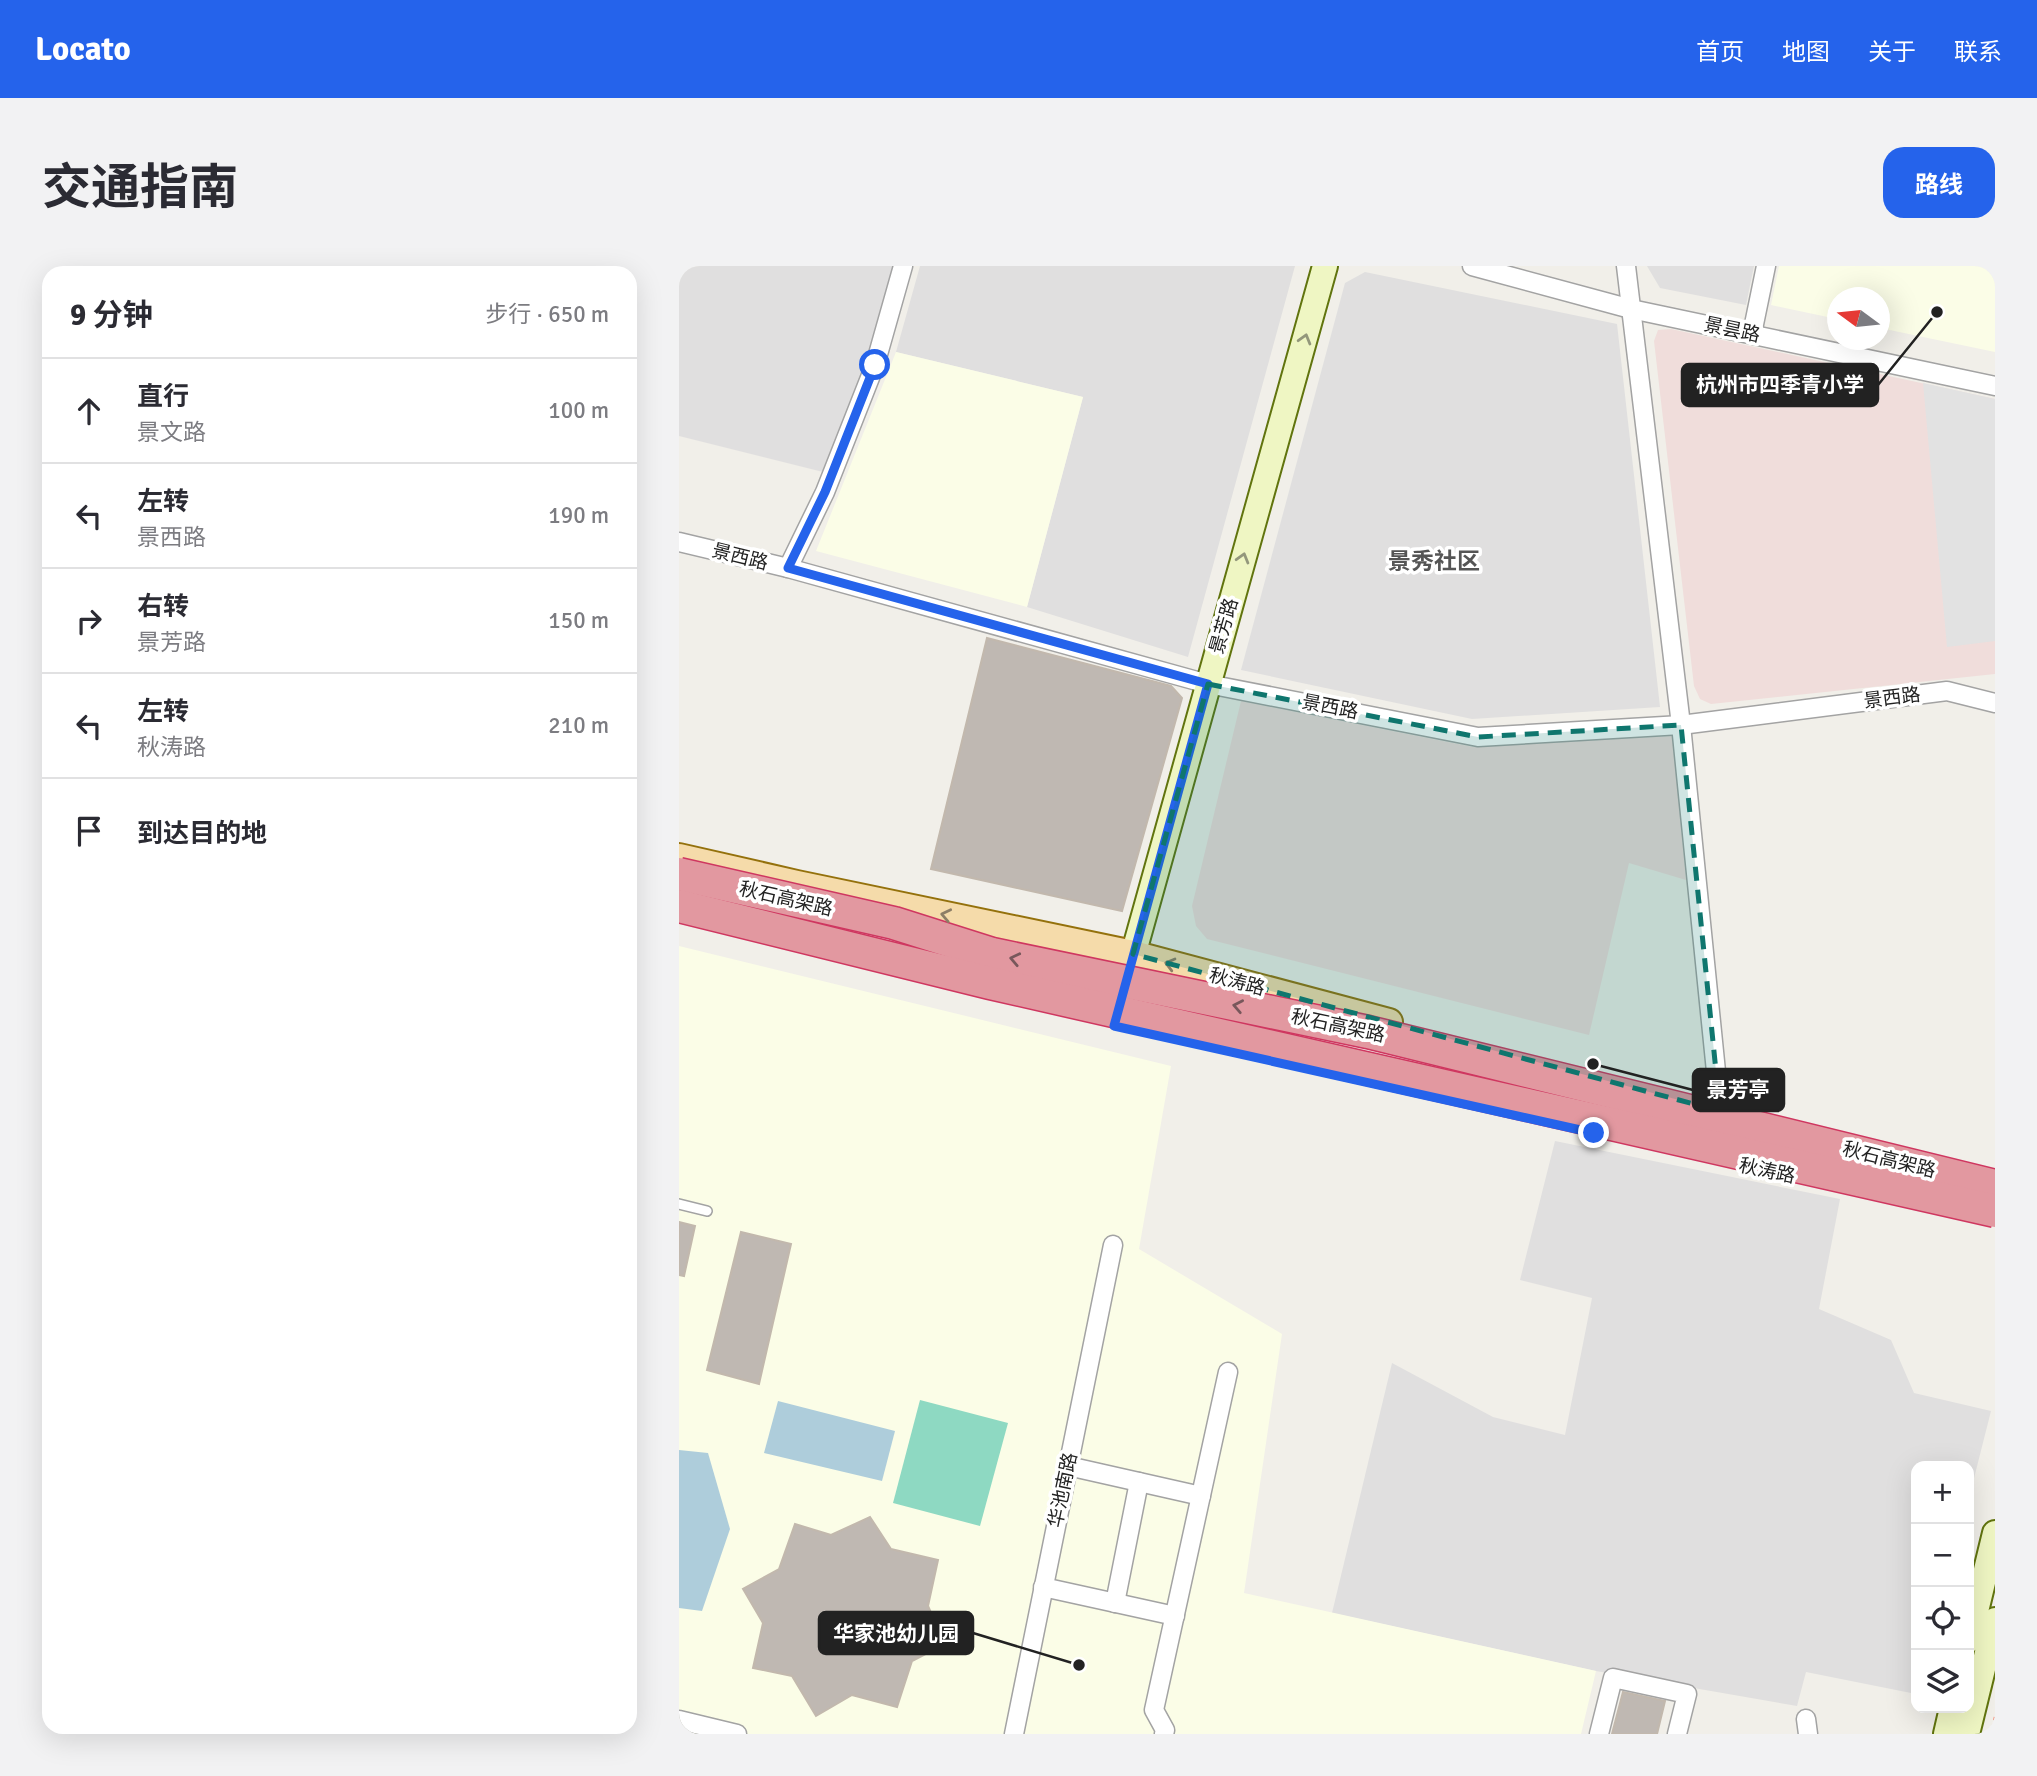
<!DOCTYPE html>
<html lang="zh">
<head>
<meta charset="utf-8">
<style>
  body { margin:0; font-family:Signika,"Noto Sans SC",sans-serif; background:#f2f2f3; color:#2b2b33 }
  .controls { position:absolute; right:21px; bottom:21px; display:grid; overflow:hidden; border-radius:14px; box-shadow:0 7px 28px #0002 }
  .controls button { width:63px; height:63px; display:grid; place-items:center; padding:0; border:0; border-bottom:2px solid #e1e1e2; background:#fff; color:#2b2b33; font:35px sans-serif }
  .compass { position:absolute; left:1148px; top:21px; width:63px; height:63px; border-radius:50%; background:#fff; box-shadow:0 7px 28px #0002; rotate:285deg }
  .stop { position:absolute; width:21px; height:21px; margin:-16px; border:5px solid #2563eb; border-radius:50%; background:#fff }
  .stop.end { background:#2563eb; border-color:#fff; box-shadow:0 2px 7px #0008 }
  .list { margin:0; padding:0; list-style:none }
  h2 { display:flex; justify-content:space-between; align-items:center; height:91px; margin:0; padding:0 28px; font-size:30px }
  h2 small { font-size:23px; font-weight:400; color:#7c7c81 }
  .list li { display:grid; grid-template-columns:46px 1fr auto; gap:21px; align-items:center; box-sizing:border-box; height:105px; padding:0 28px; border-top:2px solid #e1e1e2 }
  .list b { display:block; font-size:26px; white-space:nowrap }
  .list p { margin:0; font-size:23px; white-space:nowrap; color:#7c7c81 }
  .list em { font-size:23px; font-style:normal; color:#7c7c81 }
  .icon { flex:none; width:38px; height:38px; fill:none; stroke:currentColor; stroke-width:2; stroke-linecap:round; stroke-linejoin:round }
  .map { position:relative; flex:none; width:1316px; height:1468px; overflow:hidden; border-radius:21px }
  header { display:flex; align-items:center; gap:42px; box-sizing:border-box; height:98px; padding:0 35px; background:#2563eb; color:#fff }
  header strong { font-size:33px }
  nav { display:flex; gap:38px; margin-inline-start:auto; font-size:24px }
  .intro { display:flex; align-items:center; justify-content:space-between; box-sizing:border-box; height:168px; padding:0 42px }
  h1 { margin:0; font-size:49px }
  .button { padding:18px 32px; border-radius:21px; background:#2563eb; color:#fff; font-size:24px; font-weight:700 }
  main { display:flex; gap:42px; padding:0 42px }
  aside { flex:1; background:#fff; border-radius:21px; box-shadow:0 7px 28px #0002 }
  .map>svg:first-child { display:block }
</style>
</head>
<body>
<header>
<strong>Locato</strong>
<nav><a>首页</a><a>地图</a><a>关于</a><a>联系</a></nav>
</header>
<div class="intro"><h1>交通指南</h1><a class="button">路线</a></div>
<main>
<aside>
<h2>9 分钟<small>步行 · 650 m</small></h2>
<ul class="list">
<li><svg class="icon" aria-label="ahead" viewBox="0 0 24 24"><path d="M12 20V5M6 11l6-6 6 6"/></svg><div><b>直行</b><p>景文路</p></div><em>100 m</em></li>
<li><svg class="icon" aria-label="left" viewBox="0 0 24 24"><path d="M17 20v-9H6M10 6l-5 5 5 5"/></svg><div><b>左转</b><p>景西路</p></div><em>190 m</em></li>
<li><svg class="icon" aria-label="right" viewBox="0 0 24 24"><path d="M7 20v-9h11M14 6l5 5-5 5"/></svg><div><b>右转</b><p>景芳路</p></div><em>150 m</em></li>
<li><svg class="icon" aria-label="left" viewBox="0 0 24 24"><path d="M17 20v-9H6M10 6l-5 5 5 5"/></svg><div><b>左转</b><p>秋涛路</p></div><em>210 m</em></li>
<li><svg class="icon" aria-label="arrive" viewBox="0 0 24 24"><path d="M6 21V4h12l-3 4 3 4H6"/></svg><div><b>到达目的地</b></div></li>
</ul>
</aside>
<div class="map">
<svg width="1316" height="1468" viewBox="0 0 1316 1468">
  <rect width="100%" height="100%" fill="#f1efe9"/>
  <g fill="#e0dfdf">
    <path d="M0,0H216L189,92L144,206L0,170Z"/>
    <path d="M241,0H616L509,391L348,341L404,131L217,86Z"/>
    <path d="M968,0H1075L1067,39L981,22Z"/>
    <path d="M686,6L938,58L981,441L793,453L562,404L666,17Z"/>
    <path d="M876,875L1161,933L1140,1043L1212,1074L1235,1127L1312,1145L1290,1232V1200H1237V1428L1127,1406L1118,1440L917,1405L653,1347L713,1097L814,1151L886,1169L913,1032L841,1014Z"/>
  </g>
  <g fill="#f0dddb">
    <path d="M992,63L1316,133V408L1032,438L1021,433L1015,420L975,75L979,64Z"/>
    <path d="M562,435L794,481L994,470L1007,614L950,597L910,769L528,673L517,660L513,640Z"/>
  </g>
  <g fill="#fbfde7">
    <path d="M1100,0H1316V86L1201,62L1200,32H1158V53L1092,39Z"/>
    <path d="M217,86L404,131L348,341L137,285Z"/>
    <path d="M0,680L492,800L460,983L603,1068L565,1327L917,1405L902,1468H0Z"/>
  </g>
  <path fill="#8ed9c2" d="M241,1134L329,1157L301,1260L214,1237Z"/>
  <path fill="#e2e2e2" d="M1244,117L1316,133V375L1268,381Z"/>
  <g fill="#aecddb">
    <path d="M99,1135L216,1165L203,1215L85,1187Z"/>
    <path d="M0,1184L29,1187L51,1263L23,1345L0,1342Z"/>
  </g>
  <g fill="#bfb8b2" stroke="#c2b8ad" stroke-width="2">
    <path d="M308,372L492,420L503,432L443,645L252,603Z"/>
    <path d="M0,956L16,960L5,1010L0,1009Z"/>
    <path d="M62,966L112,978L80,1118L28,1104Z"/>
    <path d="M191,1251L212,1283L259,1294L249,1340L266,1378L233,1395L218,1441L173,1429L137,1450L113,1410L74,1402L84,1357L64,1323L100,1303L116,1258L152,1269Z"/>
    <path d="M944,1426L986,1435L978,1468H933Z"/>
  </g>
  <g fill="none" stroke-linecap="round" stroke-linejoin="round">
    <g stroke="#a3a3a3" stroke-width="12">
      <path id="lane" d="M0,938L28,945"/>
    </g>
    <g stroke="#a3a3a3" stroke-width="21">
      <g id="street">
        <path d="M793,0L952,43L1316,120"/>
        <path d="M947,0L1002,459L1041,845"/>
        <path d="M1073,68L1087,0"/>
        <path d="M0,276L109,302L529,418L799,471L1002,459L1268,425L1316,437"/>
        <path d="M109,302L146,226L196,99L224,0"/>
        <path d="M389,1200L522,1230"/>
        <path d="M364,1321L496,1350"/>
        <path d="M436,1337L460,1216"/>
        <path d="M1127,1453L1129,1468"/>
        <path d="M0,1454L58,1468"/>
        <path d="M335,1468L434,979"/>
        <path d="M485,1468L486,1464L475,1444L549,1106"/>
        <path d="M920,1468L934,1412L1008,1428L998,1468"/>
      </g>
    </g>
    <g stroke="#61740e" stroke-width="28">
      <g id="secondary">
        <path d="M449,707L646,0"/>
        <path d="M1290,1374L1316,1267"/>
        <path d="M1267,1468L1273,1442"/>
        <path d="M1288,1468L1316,1354"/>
      </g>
    </g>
    <g stroke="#94710c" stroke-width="30">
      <path id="primary" d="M0,591L118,618L454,688L710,756"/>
    </g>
    <path stroke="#f0907c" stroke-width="2.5" stroke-dasharray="3.5 3.5" stroke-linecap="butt" d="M1312,1468L1316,1451"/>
    <use href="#lane" stroke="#fff" stroke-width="9"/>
    <use href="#street" stroke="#fff" stroke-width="18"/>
    <use href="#secondary" stroke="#eff6c3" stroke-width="24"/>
    <use href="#primary" stroke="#f5dbaa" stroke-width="26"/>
    <g stroke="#cf3760" stroke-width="35" stroke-linecap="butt">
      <g id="highway-bridge">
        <path d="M0,608L215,657L313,688L689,766L1316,920"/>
        <path d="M0,640L311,717L1316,945"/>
      </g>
    </g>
    <use href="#highway-bridge" stroke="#e298a0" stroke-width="32"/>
  </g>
  <defs><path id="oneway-chevron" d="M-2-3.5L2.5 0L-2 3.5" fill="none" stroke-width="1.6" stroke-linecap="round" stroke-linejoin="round" transform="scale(1.75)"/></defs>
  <g stroke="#93977b">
    <use href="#oneway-chevron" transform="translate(626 73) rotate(-74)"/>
    <use href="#oneway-chevron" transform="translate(564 292) rotate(-74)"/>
  </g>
  <g stroke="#8c7e66">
    <use href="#oneway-chevron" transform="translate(267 649) rotate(-168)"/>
    <use href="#oneway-chevron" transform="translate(491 698) rotate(-165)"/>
  </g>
  <g stroke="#78575b">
    <use href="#oneway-chevron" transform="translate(336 693) rotate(-168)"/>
    <use href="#oneway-chevron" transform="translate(559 740) rotate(-169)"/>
  </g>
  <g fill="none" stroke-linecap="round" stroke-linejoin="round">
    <path stroke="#2563eb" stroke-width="9" d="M196,99L146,226L109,302L529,418L435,760L915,867"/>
  </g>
  <path fill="#0f766e" fill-opacity="0.2" stroke="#0f766e" stroke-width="5" stroke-dasharray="14 9" stroke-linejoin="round" d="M529,418L799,471L1002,459L1041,845L454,688Z"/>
  <g text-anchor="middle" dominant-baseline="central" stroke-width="7" stroke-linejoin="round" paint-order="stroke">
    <g font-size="19" fill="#222" stroke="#fff">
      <text transform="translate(1053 64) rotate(12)">景昙路</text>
      <text transform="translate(61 291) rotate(14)">景西路</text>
      <text transform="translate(545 360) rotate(-74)">景芳路</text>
      <text transform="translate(1213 432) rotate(-7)">景西路</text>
      <text transform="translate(651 441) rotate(11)">景西路</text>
      <text transform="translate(107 633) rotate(13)">秋石高架路</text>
      <text transform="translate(558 716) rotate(15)">秋涛路</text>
      <text transform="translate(659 760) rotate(12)">秋石高架路</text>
      <text transform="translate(1210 894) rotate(14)">秋石高架路</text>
      <text transform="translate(1088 905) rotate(12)">秋涛路</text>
      <text transform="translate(384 1224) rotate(-78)">华池南路</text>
    </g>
    <g font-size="23" font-weight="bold" fill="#555" stroke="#fff">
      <text x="755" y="295">景秀社区</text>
    </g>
  </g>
  <path fill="none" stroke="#222" stroke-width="2.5" d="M1258 46L1199 119M914 798L1014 824M400 1399L294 1367"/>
  <g fill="#222" stroke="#fff" stroke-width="2.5">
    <circle cx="1258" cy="46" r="7"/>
    <circle cx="914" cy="798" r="7"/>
    <circle cx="400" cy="1399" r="7"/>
  </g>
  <g fill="#222" stroke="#222" stroke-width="2.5">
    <rect x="1003" y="98" width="196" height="42" rx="7"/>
    <rect x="1014" y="803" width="91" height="42" rx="7"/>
    <rect x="140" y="1346" width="154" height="42" rx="7"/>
  </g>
  <g font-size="21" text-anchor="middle" font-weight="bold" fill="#fff">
    <text x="1101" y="126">杭州市四季青小学</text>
    <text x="1059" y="831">景芳亭</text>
    <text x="217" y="1375">华家池幼儿园</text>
  </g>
</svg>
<div class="controls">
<button>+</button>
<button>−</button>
<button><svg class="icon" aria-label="locate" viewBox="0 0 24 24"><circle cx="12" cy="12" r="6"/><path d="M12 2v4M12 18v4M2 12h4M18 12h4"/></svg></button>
<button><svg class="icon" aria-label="layers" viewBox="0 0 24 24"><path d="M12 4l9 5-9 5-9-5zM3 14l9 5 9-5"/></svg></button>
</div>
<svg class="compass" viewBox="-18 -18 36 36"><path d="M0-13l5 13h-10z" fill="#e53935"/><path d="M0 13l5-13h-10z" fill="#7c7c81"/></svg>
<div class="stop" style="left:196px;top:99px"></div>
<div class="stop end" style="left:915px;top:867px"></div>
</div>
</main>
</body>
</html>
